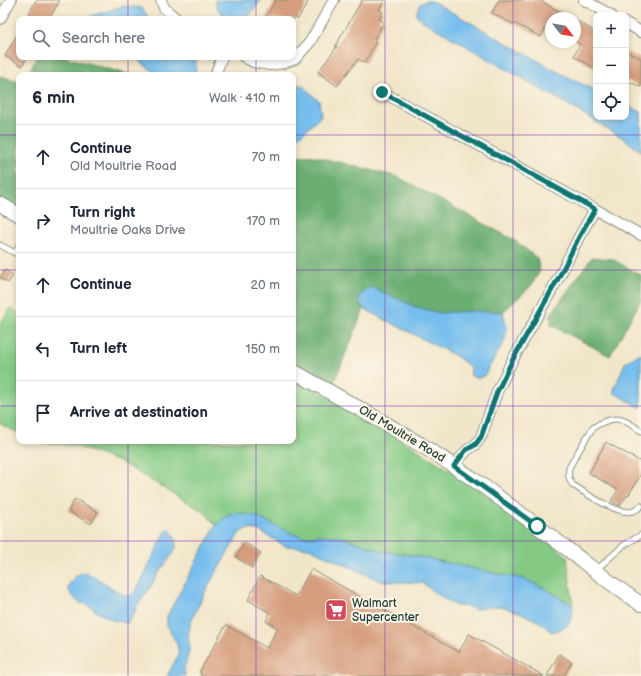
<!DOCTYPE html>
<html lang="en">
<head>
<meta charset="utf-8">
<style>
  body { margin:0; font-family:"Balsamiq Sans",sans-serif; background:#f2f2f3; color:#1f2937 }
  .controls { position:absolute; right:12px; top:12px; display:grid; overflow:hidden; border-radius:8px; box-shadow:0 2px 6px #0003 }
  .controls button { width:36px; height:36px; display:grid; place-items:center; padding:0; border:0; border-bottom:1px solid #e0e1e3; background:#fff; color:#1f2937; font:20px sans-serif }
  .compass { position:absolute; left:545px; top:12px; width:36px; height:36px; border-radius:50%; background:#fff; box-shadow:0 2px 6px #0003; rotate:121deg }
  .stop { position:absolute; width:12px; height:12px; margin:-9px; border:3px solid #0f766e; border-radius:50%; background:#fff }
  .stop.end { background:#0f766e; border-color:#fff; box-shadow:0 1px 4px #0008 }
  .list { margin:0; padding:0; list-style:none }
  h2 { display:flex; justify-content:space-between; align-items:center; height:52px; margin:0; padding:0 16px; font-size:17px }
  h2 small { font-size:13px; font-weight:400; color:#747a83 }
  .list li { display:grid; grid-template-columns:26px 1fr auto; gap:12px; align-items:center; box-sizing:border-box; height:64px; padding:0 16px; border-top:1px solid #e0e1e3 }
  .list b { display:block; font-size:15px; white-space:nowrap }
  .list p { margin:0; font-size:13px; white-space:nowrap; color:#747a83 }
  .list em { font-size:13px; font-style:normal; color:#747a83 }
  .icon { flex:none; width:22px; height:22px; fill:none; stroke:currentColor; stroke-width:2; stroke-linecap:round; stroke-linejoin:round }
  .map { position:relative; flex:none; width:641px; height:676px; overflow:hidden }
  .search { position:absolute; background:#fff; box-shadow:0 2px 6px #0003; left:16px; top:16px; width:280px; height:44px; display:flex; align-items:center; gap:10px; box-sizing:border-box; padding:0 14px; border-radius:8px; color:#747a83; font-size:15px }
  .panel { position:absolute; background:#fff; box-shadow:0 2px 6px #0003; left:16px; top:72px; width:280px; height:372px; border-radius:8px }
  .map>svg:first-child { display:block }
</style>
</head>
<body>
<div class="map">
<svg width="641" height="676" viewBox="0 0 641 676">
  <rect width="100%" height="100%" fill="#fcf5e5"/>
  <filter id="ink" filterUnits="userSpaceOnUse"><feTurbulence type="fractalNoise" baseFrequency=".025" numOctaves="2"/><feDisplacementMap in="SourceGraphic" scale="8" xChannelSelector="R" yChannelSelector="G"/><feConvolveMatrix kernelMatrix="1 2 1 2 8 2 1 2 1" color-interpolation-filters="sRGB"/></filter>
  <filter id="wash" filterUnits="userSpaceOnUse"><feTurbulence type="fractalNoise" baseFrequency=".012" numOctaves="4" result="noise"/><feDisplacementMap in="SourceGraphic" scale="16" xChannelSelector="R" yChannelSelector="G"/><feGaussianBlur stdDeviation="0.9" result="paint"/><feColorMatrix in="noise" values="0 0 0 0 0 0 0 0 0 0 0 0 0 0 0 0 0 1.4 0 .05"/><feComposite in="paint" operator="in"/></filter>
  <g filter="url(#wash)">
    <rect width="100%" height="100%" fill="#f2e6ca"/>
    <g fill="#84ca85" stroke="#52845c">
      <path d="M11,308L19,314V433L0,424V323Z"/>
      <path d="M293,377L394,435L470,483L567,556L573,605L544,588L524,579L493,573L416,556L382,551L338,536L320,535L305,537L293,534L280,528L227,516L216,525L204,512L122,463L76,446L39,442L37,441H293Z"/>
    </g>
    <g fill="#6bae72" stroke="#457653">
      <path d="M37,57H65L131,75H27Z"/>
      <path d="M0,76L19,81V209L0,198Z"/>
      <path d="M293,155L314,156L398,177L514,240L537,258L540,271L531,286L503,312L472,311L440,313L416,307L371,288L359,301L364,309L332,388L293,365Z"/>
      <path d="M592,257L612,259L641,275V300L610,356L551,325V314Z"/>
    </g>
    <g fill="#76beee" stroke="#4a7e91">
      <path d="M215,0H261L247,19H227L217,8Z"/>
      <path d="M425,1H432L558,72L596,91V117H626V105L641,112V152L623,138L565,103L421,20L416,14L420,4Z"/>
      <path d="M123,6L142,8L149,19H82Z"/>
      <path d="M128,57H194L196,58V70L194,75H158L138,60Z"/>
      <path d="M294,83L304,87L319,101L321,116L302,134L293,139V84Z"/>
      <path d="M371,287L416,307L440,313L472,311L503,312L507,328L505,340L484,376L478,378L471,376L470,367L456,356L364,309L359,301L360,295Z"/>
      <path d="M639,354L641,355V408L613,392L625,363Z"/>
      <path d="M238,513L255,516L293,534L305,537L320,535L338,536L382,551L416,556L493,573L524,579L544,588L573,605C573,624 569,627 552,632L541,623L521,613L500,606L475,609L466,606H456L435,593L423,583L380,581L309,548L285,546L258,530L247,529L240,532L207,588L191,621L188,637L190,648L184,669L185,676H167L179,654L177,644L167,625V616L216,525L227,516Z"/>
      <path d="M169,529L171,531L176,540V547L172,555L160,571L146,594L137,606L135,612L128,623L112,620L97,612L87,604L81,603L76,600L71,594L68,589C71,579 76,574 86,572C94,576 123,596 128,596C131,596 134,593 136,591L163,537L167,530Z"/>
    </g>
    <g id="blocks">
      <g fill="#d69d7e">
        <path d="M36,0H60L49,19H26Z"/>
        <path d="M276,0H309L298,19L295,17L294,19H265Z"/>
        <path d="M362,0H385L379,9L383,12L379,19L384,22L374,39L376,41L365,63L358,59L337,86L318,72L337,47H335Z"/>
        <path d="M499,0H539L571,18H551L541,37L514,23L513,24L492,13Z"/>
        <path d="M575,20L596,32V69L574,56L580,44L575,41Z"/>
        <path d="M19,31V57H27L22,66L5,56Z"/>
        <path d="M626,52L641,58V87L626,80Z"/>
        <path d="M5,270L13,275L8,283L0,278Z"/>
        <path d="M606,442L641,462V474L628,496L627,495L620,506L611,501L618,490L589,473Z"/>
        <path d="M75,499L98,512L91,524L68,511Z"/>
        <path d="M245,543L261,553L252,568L236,557Z"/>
        <path d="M311,569L459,652L469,634L544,676H201L200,671L226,625L267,648L278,628L266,621L270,613L248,600L260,576L296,596Z"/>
        <path d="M559,654L572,662L564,676H547Z"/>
      </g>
    </g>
  </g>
  <g filter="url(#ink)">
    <use href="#blocks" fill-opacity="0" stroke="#88927f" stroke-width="1"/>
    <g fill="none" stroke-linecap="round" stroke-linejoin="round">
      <g stroke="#88927f" stroke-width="7">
        <g id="service">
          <path d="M0,245L15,253L19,246"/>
          <path d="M641,431C633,426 625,419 616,419C609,419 599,423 593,428C590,431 571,464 569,468C568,474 568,480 573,485C585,493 619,516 633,511C636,511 639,507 641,506"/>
          <path d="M596,570L624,545L641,535"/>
        </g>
      </g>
      <g stroke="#88927f" stroke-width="12">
        <g id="minor">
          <path d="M161,0L164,8L177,19"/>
          <path d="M584,0L611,15"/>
          <path d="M0,19L11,0"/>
          <path d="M626,23L641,32"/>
          <path d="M244,57L253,62L270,65L283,63L295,59L310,42L334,0"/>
          <path d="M216,75L217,70L222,57"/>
          <path d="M382,92L595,209L579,237L559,277L512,361L497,392L481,437L475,445L467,450L454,466"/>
          <path d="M595,209L641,235"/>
        </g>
      </g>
      <g stroke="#88927f" stroke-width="16">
        <g id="secondary">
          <path d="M0,204L19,215"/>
          <path d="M293,371C354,406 416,439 473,479C506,502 538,527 570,551C593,569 616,588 641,604"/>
        </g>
      </g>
      <use href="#service" stroke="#fff" stroke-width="5"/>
      <use href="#minor" stroke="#fff" stroke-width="10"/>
      <use href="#secondary" stroke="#fff" stroke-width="14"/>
    </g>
  </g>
  <g fill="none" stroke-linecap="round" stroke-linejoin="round" filter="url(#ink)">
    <path stroke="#0f766e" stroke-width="5" d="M382,92L595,209L579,237L559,277L512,361L497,392L481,437L475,445L466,450L454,466L537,526"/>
  </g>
  <path fill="none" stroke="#7b2cbf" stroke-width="1" stroke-opacity="0.55" d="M128,0V19M256,0V19M385,0V676M513,0V676M128,57V75M256,57V75M0,135H19M293,135H641M0,270H19M293,270H641M0,406H19M293,406H641M128,441V676M256,441V676M0,541H641"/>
  <defs>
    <g id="supermarket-square" transform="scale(1.15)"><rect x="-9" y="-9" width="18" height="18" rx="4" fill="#d1495b" stroke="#fcf5e5"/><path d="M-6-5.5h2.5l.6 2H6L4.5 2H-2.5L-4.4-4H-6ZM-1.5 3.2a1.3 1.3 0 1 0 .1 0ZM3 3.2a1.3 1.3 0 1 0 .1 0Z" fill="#fff"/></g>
  </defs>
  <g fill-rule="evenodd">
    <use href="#supermarket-square" x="336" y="610"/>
  </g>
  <g text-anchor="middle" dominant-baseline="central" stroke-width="4" stroke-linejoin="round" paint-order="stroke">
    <g font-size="12" fill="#1f3d34" stroke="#fcf5e5">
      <text transform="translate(402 434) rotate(31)">Old Moultrie Road</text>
    </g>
    <g font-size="12" fill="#1f3d34" stroke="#fcf5e5" text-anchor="start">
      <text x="352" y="603">Walmart<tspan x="352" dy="14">Supercenter</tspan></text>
    </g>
  </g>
</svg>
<div class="controls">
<button>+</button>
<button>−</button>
<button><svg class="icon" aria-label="locate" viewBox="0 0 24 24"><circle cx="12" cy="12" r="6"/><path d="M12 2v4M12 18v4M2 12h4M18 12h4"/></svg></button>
</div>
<svg class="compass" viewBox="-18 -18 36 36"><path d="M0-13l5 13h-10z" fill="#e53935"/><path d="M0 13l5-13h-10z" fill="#747a83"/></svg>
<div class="stop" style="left:537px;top:526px"></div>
<div class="stop end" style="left:382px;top:92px"></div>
<div class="search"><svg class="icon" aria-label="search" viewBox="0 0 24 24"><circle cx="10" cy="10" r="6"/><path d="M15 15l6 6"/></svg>Search here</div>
<section class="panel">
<h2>6 min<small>Walk · 410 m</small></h2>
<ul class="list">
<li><svg class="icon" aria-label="ahead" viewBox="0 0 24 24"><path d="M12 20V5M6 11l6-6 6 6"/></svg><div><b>Continue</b><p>Old Moultrie Road</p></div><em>70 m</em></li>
<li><svg class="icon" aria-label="right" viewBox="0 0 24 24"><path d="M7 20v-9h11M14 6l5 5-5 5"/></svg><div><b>Turn right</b><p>Moultrie Oaks Drive</p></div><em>170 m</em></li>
<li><svg class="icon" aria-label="ahead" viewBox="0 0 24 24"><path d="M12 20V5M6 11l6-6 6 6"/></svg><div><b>Continue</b></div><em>20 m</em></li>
<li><svg class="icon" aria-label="left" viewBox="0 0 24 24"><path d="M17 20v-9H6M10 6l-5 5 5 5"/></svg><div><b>Turn left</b></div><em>150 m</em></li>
<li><svg class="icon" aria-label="arrive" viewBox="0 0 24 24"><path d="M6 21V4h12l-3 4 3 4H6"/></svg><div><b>Arrive at destination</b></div></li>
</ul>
</section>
</div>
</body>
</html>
